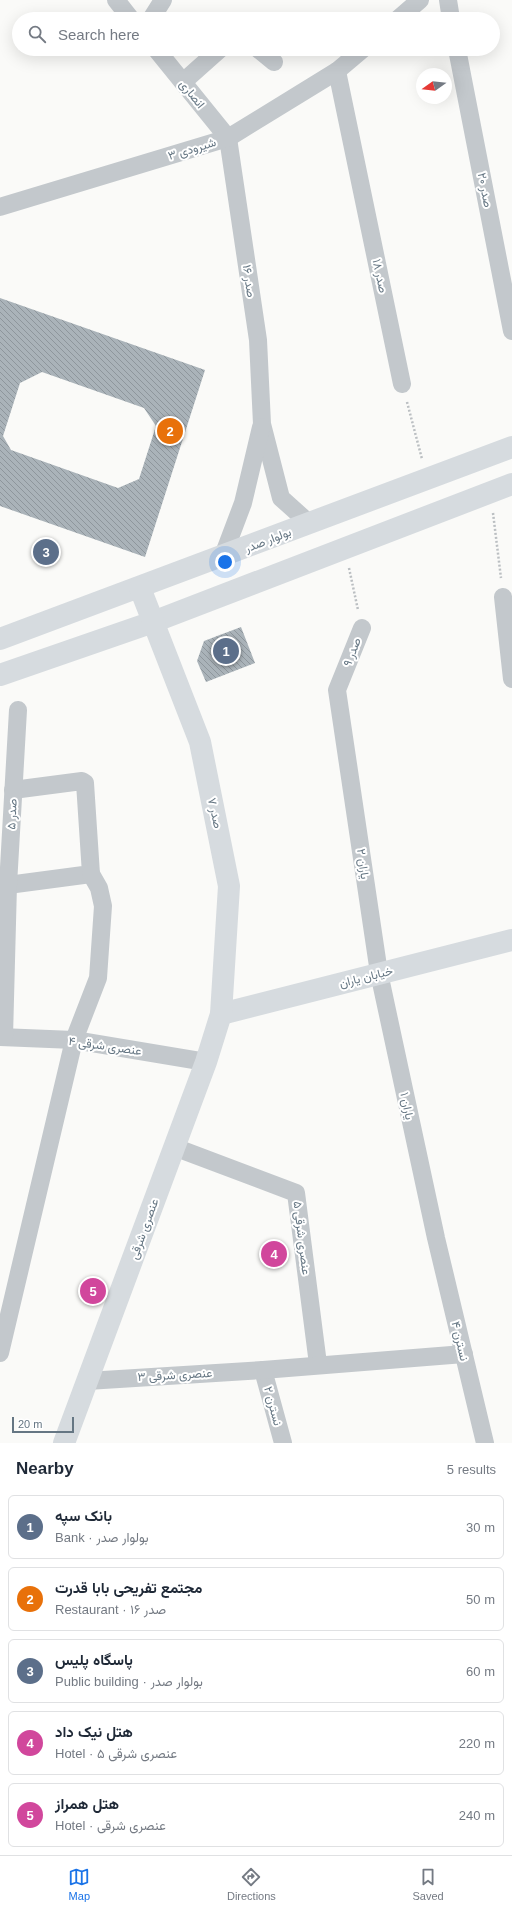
<!DOCTYPE html>
<html lang="en">
<head>
<meta charset="utf-8">
<style>
  body { margin:0; font-family:Helvetica,Vazirmatn,sans-serif; background:#f6f6f7; color:#1f2937 }
  .compass { position:absolute; left:416px; top:68px; width:36px; height:36px; border-radius:50%; background:#fff; box-shadow:0 4px 16px #0002; rotate:255deg }
  .scale { position:absolute; left:12px; bottom:10px; width:62px; box-sizing:border-box; padding-left:4px; border:2px solid #657683; border-top:0; font-size:11px; line-height:14px; white-space:nowrap; color:#657683; -webkit-text-stroke:3px #fff; paint-order:stroke }
  .you { position:absolute; left:225px; top:562px; width:14px; height:14px; margin:-10px; border:3px solid #fff; border-radius:50%; background:#1a73e8; box-shadow:0 0 0 6px #1a73e833 }
  .badge { display:grid; place-items:center; width:26px; height:26px; border-radius:50%; background:#1a73e8; color:#fff; font-size:13px; font-weight:700 }
  .pin { position:absolute; translate:-50% -50%; border:2px solid #fff; box-shadow:0 1px 4px #0006 }
  .list { margin:0; padding:0; list-style:none }
  h2 { display:flex; justify-content:space-between; align-items:center; height:52px; margin:0; padding:0 16px; font-size:17px }
  h2 small { font-size:13px; font-weight:400; color:#747a83 }
  .list li { display:grid; grid-template-columns:26px 1fr auto; gap:12px; align-items:center; box-sizing:border-box; height:64px; margin:0 8px 8px; padding:0 8px; border:1px solid #e0e1e3; border-radius:6px }
  .list b { display:block; font-size:15px; white-space:nowrap }
  .list p { margin:0; font-size:13px; white-space:nowrap; color:#747a83 }
  .list em { font-size:13px; font-style:normal; color:#747a83 }
  .icon { flex:none; width:22px; height:22px; fill:none; stroke:currentColor; stroke-width:2; stroke-linecap:round; stroke-linejoin:round }
  .map { position:relative; flex:none; width:512px; height:1443px; overflow:hidden }
  .search { position:absolute; background:#fff; box-shadow:0 4px 16px #0002; left:12px; right:12px; top:12px; height:44px; display:flex; align-items:center; gap:10px; box-sizing:border-box; padding:0 14px; border-radius:22px; color:#747a83; font-size:15px }
  .sheet { height:412px; background:#fff }
  nav { display:flex; justify-content:space-around; align-items:center; box-sizing:border-box; height:56px; border-top:1px solid #e0e1e3; background:#fff; font-size:11px; color:#747a83 }
  nav a { display:grid; justify-items:center; gap:2px }
  nav .on { color:#1a73e8 }
  .map>svg:first-child { display:block }
</style>
</head>
<body>
<div class="map">
<svg width="512" height="1443" viewBox="0 0 512 1443">
  <defs>
    <pattern id="building-back-hatch" width="6" height="6" patternUnits="userSpaceOnUse"><rect width="6" height="6" fill="#aab3b9"/><path d="M-1 5l2 2M0 0l6 6M5-1l2 2" fill="none" stroke="#8e969c"/></pattern>
  </defs>
  <rect width="100%" height="100%" fill="#fafaf8"/>
  <g fill="url(#building-back-hatch)" fill-rule="evenodd">
    <path d="M0,298L205,370L145,557L0,506ZM42,372L144,408L156,426L139,479L118,488L11,450L3,436L20,383Z"/>
    <path d="M241,627L255,663L206,682L197,661L204,641Z"/>
  </g>
  <g fill="none" stroke-linecap="round" stroke-linejoin="round">
    <g stroke="#bbbfc2" stroke-width="2.5" stroke-dasharray="2 2" stroke-linecap="butt">
      <path d="M407,402L422,459"/>
      <path d="M493,513L501,578"/>
      <path d="M349,568L358,610"/>
    </g>
    <g stroke="#c3c8cc" stroke-width="18">
      <path d="M116,0L131,19"/>
      <path d="M448,0L451,19"/>
      <path d="M151,19L163,0"/>
      <path d="M398,19L420,0"/>
      <path d="M156,49L228,138L258,340L262,424L281,498L310,524"/>
      <path d="M258,49L274,62"/>
      <path d="M457,49L512,331"/>
      <path d="M337,71L402,384"/>
      <path d="M183,82L220,49"/>
      <path d="M0,207L228,138L337,71L363,49"/>
      <path d="M223,556L243,503L261,427"/>
      <path d="M503,597L512,679"/>
      <path d="M362,628L337,690L379,973L436,1238L485,1443"/>
      <path d="M8,885L91,874L85,783L82,781L13,790"/>
      <path d="M0,1037L74,1040L206,1062"/>
      <path d="M4,1037L8,885L18,710"/>
      <path d="M174,1147L296,1193L318,1364"/>
      <path d="M0,1353L74,1040L98,978L103,906L99,888L91,874"/>
      <path d="M263,1370L283,1443"/>
      <path d="M87,1381L263,1370L464,1354"/>
    </g>
    <g stroke="#d6dbdf" stroke-width="22">
      <path d="M0,639L512,447"/>
      <path d="M0,675L153,622L512,484"/>
      <path d="M221,1014L512,940"/>
      <path d="M64,1443L206,1062L221,1014L229,886L200,742L140,588"/>
    </g>
  </g>
  <g text-anchor="middle" dominant-baseline="central" stroke-width="4" stroke-linejoin="round" paint-order="stroke">
    <g font-size="12" fill="#657683" stroke="#fff">
      <text transform="translate(192 94) rotate(51)">انصاری</text>
      <text transform="translate(192 149) rotate(-17)">شیرودی ۳</text>
      <text transform="translate(485 190) rotate(79)">صدر ۲۰</text>
      <text transform="translate(380 276) rotate(78)">صدر ۱۸</text>
      <text transform="translate(249 281) rotate(82)">صدر ۱۶</text>
      <text transform="translate(268 540) rotate(-21)">بولوار صدر</text>
      <text transform="translate(352 652) rotate(-69)">صدر ۹</text>
      <text transform="translate(215 813) rotate(78)">صدر ۷</text>
      <text transform="translate(12 814) rotate(-87)">صدر ۵</text>
      <text transform="translate(363 864) rotate(82)">یاران ۲</text>
      <text transform="translate(366 977) rotate(-14)">خیابان یاران</text>
      <text transform="translate(105 1046) rotate(8)">عنصری شرقی ۴</text>
      <text transform="translate(407 1106) rotate(78)">یاران ۱</text>
      <text transform="translate(144 1229) rotate(-70)">عنصری شرقی</text>
      <text transform="translate(302 1238) rotate(83)">عنصری شرقی ۵</text>
      <text transform="translate(460 1341) rotate(77)">نسترن ۴</text>
      <text transform="translate(175 1375) rotate(-3)">عنصری شرقی ۳</text>
      <text transform="translate(273 1406) rotate(75)">نسترن ۲</text>
    </g>
  </g>
</svg>
<svg class="compass" viewBox="-18 -18 36 36"><path d="M0-13l5 13h-10z" fill="#e53935"/><path d="M0 13l5-13h-10z" fill="#747a83"/></svg>
<div class="scale">20 m</div>
<div class="you"></div>
<div class="pin badge" style="left:226px;top:651px;background:#5c6f8a">1</div>
<div class="pin badge" style="left:170px;top:431px;background:#e8710a">2</div>
<div class="pin badge" style="left:46px;top:552px;background:#5c6f8a">3</div>
<div class="pin badge" style="left:274px;top:1254px;background:#d1479c">4</div>
<div class="pin badge" style="left:93px;top:1291px;background:#d1479c">5</div>
<div class="search"><svg class="icon" aria-label="search" viewBox="0 0 24 24"><circle cx="10" cy="10" r="6"/><path d="M15 15l6 6"/></svg>Search here</div>
</div>
<section class="sheet">
<h2>Nearby<small>5 results</small></h2>
<ul class="list">
<li><span class="badge" style="background:#5c6f8a">1</span><div><b>بانک سپه</b><p>Bank · بولوار صدر</p></div><em>30 m</em></li>
<li><span class="badge" style="background:#e8710a">2</span><div><b>مجتمع تفریحی بابا قدرت</b><p>Restaurant · صدر ۱۶</p></div><em>50 m</em></li>
<li><span class="badge" style="background:#5c6f8a">3</span><div><b>پاسگاه پلیس</b><p>Public building · بولوار صدر</p></div><em>60 m</em></li>
<li><span class="badge" style="background:#d1479c">4</span><div><b>هتل نیک داد</b><p>Hotel · عنصری شرقی ۵</p></div><em>220 m</em></li>
<li><span class="badge" style="background:#d1479c">5</span><div><b>هتل همراز</b><p>Hotel · عنصری شرقی</p></div><em>240 m</em></li>
</ul>
</section>
<nav>
<a class="on"><svg class="icon" aria-label="map" viewBox="0 0 24 24"><path d="M3 6l6-2 6 2 6-2v14l-6 2-6-2-6 2zM9 4v14M15 6v14"/></svg>Map</a>
<a><svg class="icon" aria-label="directions" viewBox="0 0 24 24"><path d="M12 3l9 9-9 9-9-9zM9 14v-3h6M13 9l2 2-2 2"/></svg>Directions</a>
<a><svg class="icon" aria-label="saved" viewBox="0 0 24 24"><path d="M7 4h10v16l-5-4-5 4z"/></svg>Saved</a>
</nav>
</body>
</html>
